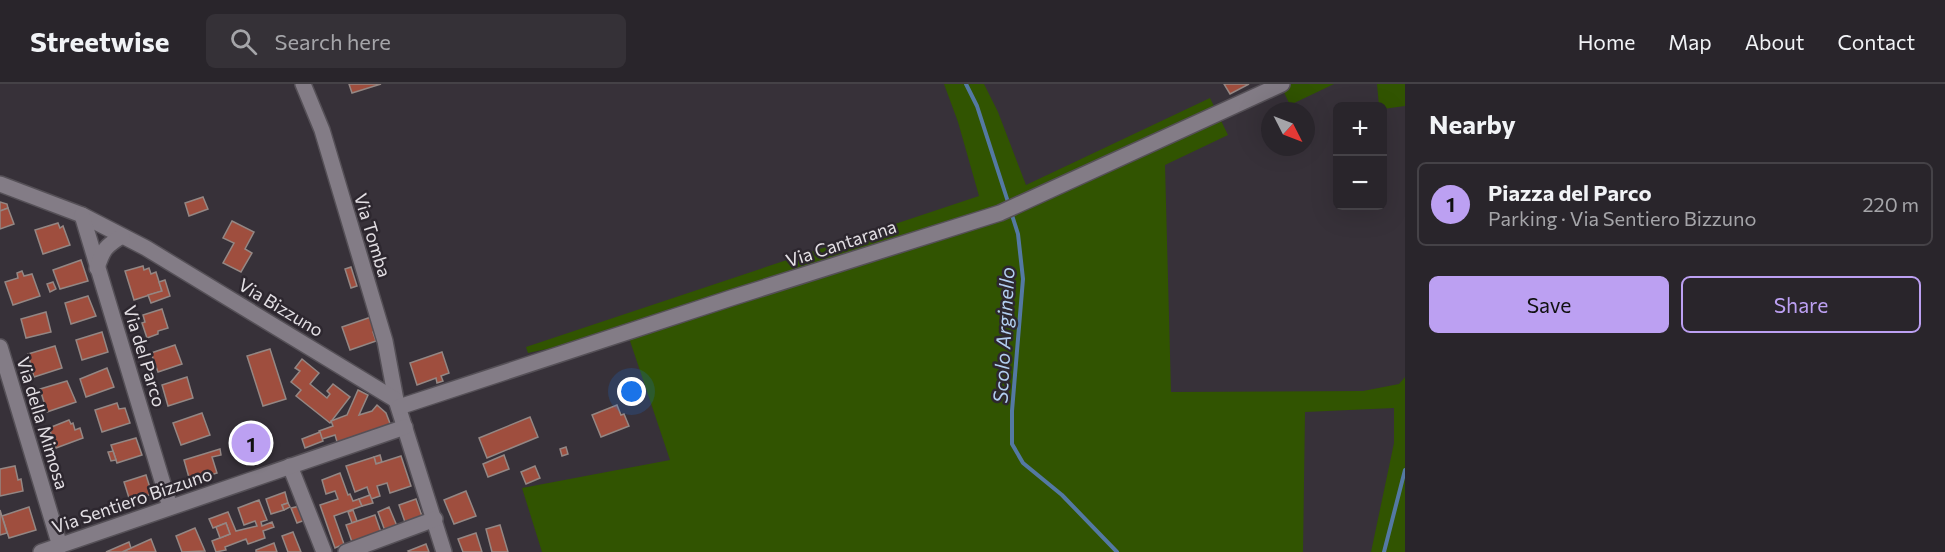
<!DOCTYPE html>
<html lang="en">
<head>
<meta charset="utf-8">
<style>
  body { margin:0; font-family:Commissioner,sans-serif; background:#353137; color:#f1f3f6 }
  .controls { position:absolute; right:18px; top:18px; display:grid; overflow:hidden; border-radius:9px; box-shadow:0 6px 24px #0002 }
  .controls button { width:54px; height:54px; display:grid; place-items:center; padding:0; border:0; border-bottom:2px solid #454247; background:#29252b; color:#f1f3f6; font:30px sans-serif }
  .compass { position:absolute; left:1261px; top:18px; width:54px; height:54px; border-radius:50%; background:#29252b; box-shadow:0 6px 24px #0002; rotate:132deg }
  .you { position:absolute; left:632px; top:308px; width:21px; height:21px; margin:-15px; border:4px solid #fff; border-radius:50%; background:#1a73e8; box-shadow:0 0 0 9px #1a73e833 }
  .badge { display:grid; place-items:center; width:39px; height:39px; border-radius:50%; background:#bca0f2; color:#111; font-size:20px; font-weight:700 }
  .pin { position:absolute; translate:-50% -50%; border:3px solid #fff; box-shadow:0 2px 6px #0006 }
  .list { margin:0; padding:0; list-style:none }
  h2 { display:flex; justify-content:space-between; align-items:center; height:78px; margin:0; padding:0 24px; font-size:26px }
  h2 small { font-size:20px; font-weight:400; color:#a5a5a9 }
  .list li { display:grid; grid-template-columns:39px 1fr auto; gap:18px; align-items:center; box-sizing:border-box; height:84px; margin:0 12px 12px; padding:0 12px; border:2px solid #454247; border-radius:9px }
  .list b { display:block; font-size:22px; white-space:nowrap }
  .list p { margin:0; font-size:20px; white-space:nowrap; color:#a5a5a9 }
  .list em { font-size:20px; font-style:normal; color:#a5a5a9 }
  .actions { display:flex; gap:12px; padding:18px 24px }
  .actions a { flex:1; padding:14px 0; border:2px solid #bca0f2; border-radius:9px; text-align:center; font-size:21px; color:#bca0f2 }
  .actions .main { background:#bca0f2; color:#111 }
  .icon { flex:none; width:33px; height:33px; fill:none; stroke:currentColor; stroke-width:2; stroke-linecap:round; stroke-linejoin:round }
  .map { position:relative; flex:none; width:1405px; height:468px; overflow:hidden }
  header { display:flex; align-items:center; gap:36px; box-sizing:border-box; height:84px; padding:0 30px; background:#29252b; border-bottom:2px solid #454247 }
  header strong { font-size:28px }
  nav { display:flex; gap:33px; margin-inline-start:auto; font-size:21px }
  .search { width:420px; height:54px; background:#353137; display:flex; align-items:center; gap:15px; box-sizing:border-box; padding:0 21px; border-radius:9px; color:#a5a5a9; font-size:22px }
  main { display:flex }
  aside { flex:1; background:#29252b }
  .map>svg:first-child { display:block }
</style>
</head>
<body>
<header>
<strong>Streetwise</strong>
<div class="search"><svg class="icon" aria-label="search" viewBox="0 0 24 24"><circle cx="10" cy="10" r="6"/><path d="M15 15l6 6"/></svg>Search here</div>
<nav><a>Home</a><a>Map</a><a>About</a><a>Contact</a></nav>
</header>
<main>
<div class="map">
<svg width="1405" height="468" viewBox="0 0 1405 468">
  <rect width="100%" height="100%" fill="#373139"/>
  <g fill="#315401">
    <path d="M944,0H984L998,28L1026,101L1210,14L1228,51L1165,81L1171,308L1363,307L1399,300L1405,293V468H1371L1394,359V324L1305,328L1303,468H542L522,404L670,376L627,248L528,269L526,263L979,112L958,38Z"/>
    <path d="M1280,0H1334L1290,21Z"/>
    <path d="M1377,0H1405V22L1383,25L1382,22H1379Z"/>
  </g>
  <g fill="none" stroke-linecap="round" stroke-linejoin="round">
    <g stroke="#5479a3" stroke-width="4">
      <path d="M966,0L977,22L1009,121"/>
      <path d="M1011,128L1018,150L1023,195L1012,327V360L1023,379L1062,411L1117,468"/>
      <path d="M1384,468L1405,386"/>
    </g>
  </g>
  <g fill="#9f4e3e" stroke="#948784" stroke-width="1.5">
    <path d="M349,0H381L352,9Z"/>
    <path d="M1224,0H1249L1230,10Z"/>
    <path d="M203,113L208,125L189,132L185,119Z"/>
    <path d="M0,118L7,120L8,124L0,127Z"/>
    <path d="M8,124L14,140L0,145V127Z"/>
    <path d="M232,137L254,148L245,165L252,169L241,188L223,179L234,159L223,154Z"/>
    <path d="M58,139L60,144L63,142L70,161L43,170L35,146Z"/>
    <path d="M81,176L88,197L60,205L53,186Z"/>
    <path d="M143,182L144,186L149,184L151,190L156,188L162,207L134,216L125,187Z"/>
    <path d="M351,183L357,202L351,204L345,185Z"/>
    <path d="M22,187L24,192L32,190L40,212L13,221L5,198L18,194L17,189Z"/>
    <path d="M165,196L170,212L151,219L148,211L162,207L159,198Z"/>
    <path d="M53,198L56,205L50,208L47,200Z"/>
    <path d="M88,212L96,232L71,240L65,219Z"/>
    <path d="M162,225L168,244L158,247V250L147,254L142,239L145,238L143,231Z"/>
    <path d="M46,228L51,248L26,254L21,235Z"/>
    <path d="M374,232L379,246L373,248L376,257L350,266L342,243Z"/>
    <path d="M102,248L108,268L82,276L76,256Z"/>
    <path d="M175,261L182,280L158,288L151,269Z"/>
    <path d="M55,262L62,284L34,293L28,270Z"/>
    <path d="M270,265L286,315L263,322L247,272Z"/>
    <path d="M442,268L449,289L441,292L443,297L437,299L436,294L417,301L410,279Z"/>
    <path d="M302,275L319,289L310,300L327,314L330,310L327,307L333,300L350,313L330,339L296,312L301,306L291,298L300,287L295,284Z"/>
    <path d="M107,284L114,303L86,313L80,295Z"/>
    <path d="M187,293L193,314L168,322L162,301Z"/>
    <path d="M67,297L76,318L47,328L40,305Z"/>
    <path d="M358,306L368,311L359,331L372,327L377,321L386,329L391,342L338,361L335,351L322,355L319,347L333,342L331,337L347,331Z"/>
    <path d="M117,319L119,325L125,324L130,339L102,348L95,326Z"/>
    <path d="M617,321L621,331L624,330L629,342L601,353L592,331Z"/>
    <path d="M202,329L210,351L181,361L173,339Z"/>
    <path d="M530,333L538,353L487,374L479,354Z"/>
    <path d="M69,336L71,340L73,339L75,346L80,344L83,354L56,364L49,344Z"/>
    <path d="M320,348L323,357L305,364L302,355Z"/>
    <path d="M136,354L142,371L117,379L111,361Z"/>
    <path d="M566,363L568,370L562,372L560,365Z"/>
    <path d="M220,365L221,371L212,373L217,389L190,397L184,376Z"/>
    <path d="M113,367L116,376L111,377L108,368Z"/>
    <path d="M380,371L382,378L376,380L374,373Z"/>
    <path d="M504,371L509,385L488,393L483,380Z"/>
    <path d="M401,372L411,402L390,409L387,399L377,402L380,412L371,415L367,403L355,408L346,382L374,373L376,380Z"/>
    <path d="M15,382L18,396L21,395L23,407L0,412V385Z"/>
    <path d="M535,382L540,394L526,400L521,388Z"/>
    <path d="M340,389L348,411L350,410L353,417L359,415L362,422L334,432L344,460L335,464L320,421L338,415L335,407L326,410L322,396Z"/>
    <path d="M146,391L152,410L130,417L124,398Z"/>
    <path d="M466,407L476,432L454,440L444,416Z"/>
    <path d="M285,408L288,419L282,421L284,426L271,430L266,415Z"/>
    <path d="M370,411L373,419L362,422L359,415Z"/>
    <path d="M416,415L423,435L406,441L399,421Z"/>
    <path d="M259,416L267,436L261,438L262,442L272,438L274,443L263,447L265,454L248,460L246,455L225,463L226,466L216,468L212,457L230,450L226,439L213,444L209,435L228,428L236,447L257,442L255,437L244,441L238,424Z"/>
    <path d="M288,419L290,423L284,426L282,421Z"/>
    <path d="M300,422L305,436L297,439L291,424Z"/>
    <path d="M29,423L36,446L9,454L2,432Z"/>
    <path d="M389,423L397,442L385,447L378,428Z"/>
    <path d="M0,426L7,449L0,451Z"/>
    <path d="M353,426L357,437L352,439L348,428Z"/>
    <path d="M375,431L381,448L352,458L346,441Z"/>
    <path d="M226,439L230,450L220,454L216,443Z"/>
    <path d="M500,441L508,468H492L486,445Z"/>
    <path d="M195,444L205,467L182,468L176,452Z"/>
    <path d="M293,448L301,468H288L282,452Z"/>
    <path d="M476,449L482,468H463L458,455Z"/>
    <path d="M151,455L156,468H122L131,464Z"/>
    <path d="M129,458L131,464L122,468H106Z"/>
    <path d="M274,459L277,468H256V466Z"/>
    <path d="M426,460L429,468H409L408,467Z"/>
  </g>
  <g fill="none" stroke-linecap="round" stroke-linejoin="round">
    <g stroke="#555057" stroke-width="18">
      <g id="minor">
        <path d="M303,0L322,46L385,257L396,316L444,468"/>
        <path d="M0,100L82,131L146,164L396,316"/>
        <path d="M82,131L170,423"/>
        <path d="M97,184C103,165 106,162 122,152"/>
        <path d="M0,263L60,462"/>
        <path d="M399,323L731,214L1000,129L1282,0"/>
        <path d="M290,382L324,468"/>
        <path d="M41,468L405,343"/>
        <path d="M346,468L435,435"/>
      </g>
    </g>
    <use href="#minor" stroke="#837c86" stroke-width="15"/>
  </g>
  <g text-anchor="middle" dominant-baseline="central" stroke-width="5" stroke-linejoin="round" paint-order="stroke">
    <g font-size="18" fill="#e3dfe4" stroke="#2d272f">
      <text transform="translate(373 151) rotate(73)">Via Tomba</text>
      <text transform="translate(841 159) rotate(-18)">Via Cantarana</text>
      <text transform="translate(281 223) rotate(31)">Via Bizzuno</text>
      <text transform="translate(145 272) rotate(73)">Via del Parco</text>
      <text transform="translate(43 339) rotate(73)">Via della Mimosa</text>
      <text transform="translate(132 416) rotate(-19)">Via Sentiero Bizzuno</text>
    </g>
    <g font-size="20" font-style="italic" fill="#b2cef0" stroke="#2d272f">
      <text transform="translate(1003 251) rotate(-87)">Scolo Arginello</text>
    </g>
  </g>
</svg>
<div class="controls">
<button>+</button>
<button>−</button>
</div>
<svg class="compass" viewBox="-18 -18 36 36"><path d="M0-13l5 13h-10z" fill="#e53935"/><path d="M0 13l5-13h-10z" fill="#a5a5a9"/></svg>
<div class="you"></div>
<div class="pin badge" style="left:251px;top:359px">1</div>
</div>
<aside>
<h2>Nearby<small></small></h2>
<ul class="list">
<li><span class="badge">1</span><div><b>Piazza del Parco</b><p>Parking · Via Sentiero Bizzuno</p></div><em>220 m</em></li>
</ul>
<div class="actions"><a class="main">Save</a><a>Share</a></div>
</aside>
</main>
</body>
</html>
